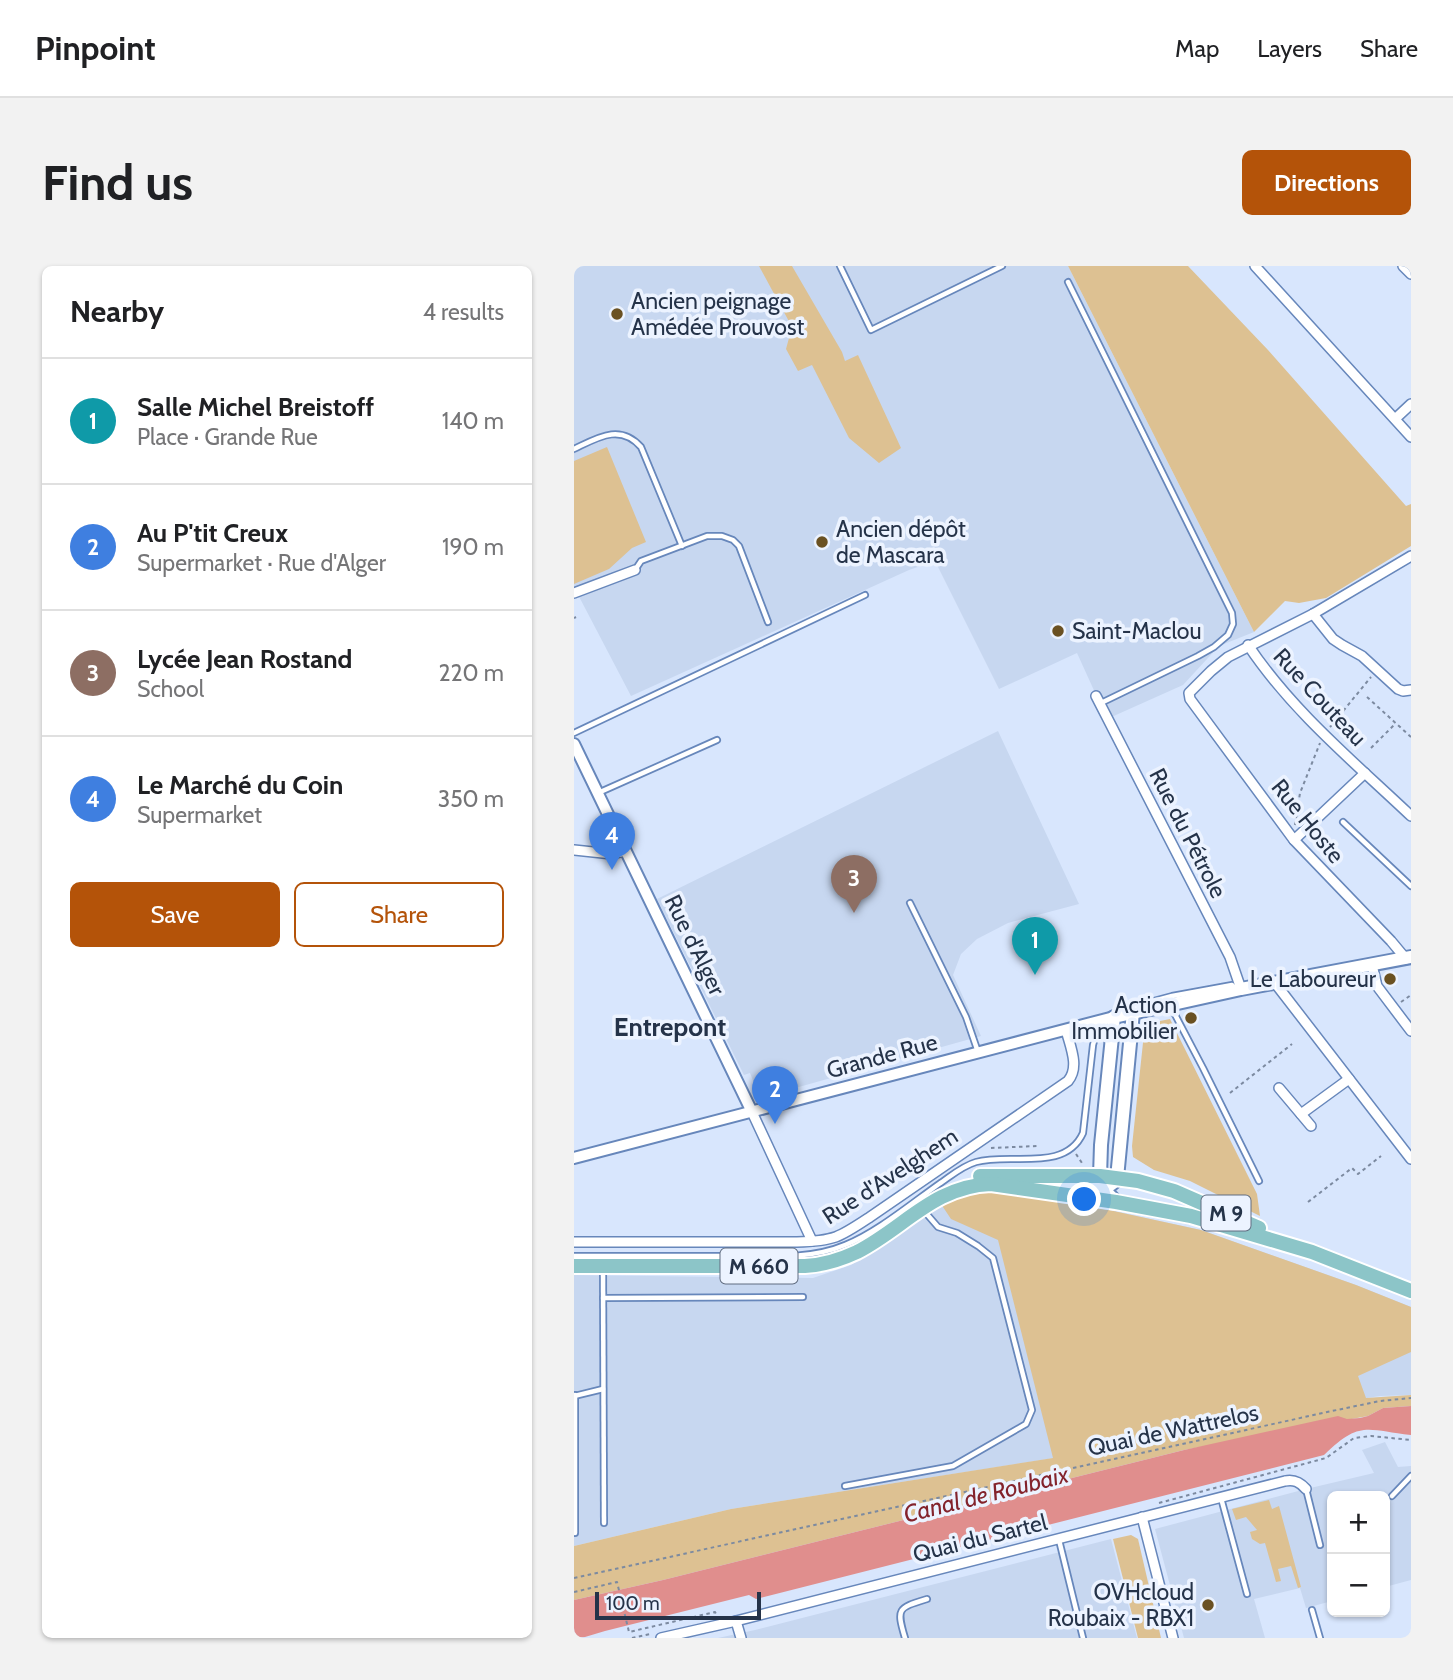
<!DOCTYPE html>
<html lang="en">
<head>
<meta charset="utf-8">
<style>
  body { margin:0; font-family:Cabin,sans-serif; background:#f2f2f2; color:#202124 }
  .controls { position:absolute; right:21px; bottom:21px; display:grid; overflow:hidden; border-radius:10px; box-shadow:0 2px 5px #0004 }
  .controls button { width:63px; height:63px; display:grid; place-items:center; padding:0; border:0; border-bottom:2px solid #e0e0e0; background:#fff; color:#202124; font:35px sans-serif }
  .scale { position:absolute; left:21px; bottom:18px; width:166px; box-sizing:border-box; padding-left:7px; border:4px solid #253349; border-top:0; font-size:19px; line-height:24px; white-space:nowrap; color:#253349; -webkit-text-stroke:5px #ecf3ff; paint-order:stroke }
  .you { position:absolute; left:511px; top:934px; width:24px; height:24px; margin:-18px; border:5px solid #fff; border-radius:50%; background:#1a73e8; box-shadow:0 0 0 10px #1a73e833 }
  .badge { display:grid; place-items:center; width:46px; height:46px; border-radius:50%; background:#b45309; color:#fff; font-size:23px; font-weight:700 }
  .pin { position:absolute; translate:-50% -58px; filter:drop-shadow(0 2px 4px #0008) }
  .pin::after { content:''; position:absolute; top:37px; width:24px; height:21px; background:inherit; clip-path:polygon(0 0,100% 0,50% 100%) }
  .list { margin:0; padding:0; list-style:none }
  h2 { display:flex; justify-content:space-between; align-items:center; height:91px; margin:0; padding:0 28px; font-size:30px }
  h2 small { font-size:23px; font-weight:400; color:#757577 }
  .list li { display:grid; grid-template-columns:46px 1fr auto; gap:21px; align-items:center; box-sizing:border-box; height:126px; padding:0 28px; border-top:2px solid #e0e0e0 }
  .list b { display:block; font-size:26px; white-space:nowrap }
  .list p { margin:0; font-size:23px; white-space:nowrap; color:#757577 }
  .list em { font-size:23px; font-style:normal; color:#757577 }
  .actions { display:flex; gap:14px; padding:21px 28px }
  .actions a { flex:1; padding:16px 0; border:2px solid #b45309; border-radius:10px; text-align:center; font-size:24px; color:#b45309 }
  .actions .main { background:#b45309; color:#fff }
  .map { position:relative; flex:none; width:837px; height:1372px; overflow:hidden; border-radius:10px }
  header { display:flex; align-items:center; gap:42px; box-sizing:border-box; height:98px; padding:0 35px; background:#fff; border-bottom:2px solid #e0e0e0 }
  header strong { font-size:33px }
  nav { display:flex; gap:38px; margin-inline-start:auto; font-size:24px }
  .intro { display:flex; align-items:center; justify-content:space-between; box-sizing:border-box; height:168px; padding:0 42px }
  h1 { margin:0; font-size:49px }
  .button { padding:18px 32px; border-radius:10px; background:#b45309; color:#fff; font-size:24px; font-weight:700 }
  main { display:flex; gap:42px; padding:0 42px }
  aside { flex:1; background:#fff; border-radius:10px; box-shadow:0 2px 5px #0004 }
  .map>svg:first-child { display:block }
</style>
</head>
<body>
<header>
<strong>Pinpoint</strong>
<nav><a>Map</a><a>Layers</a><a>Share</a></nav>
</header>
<div class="intro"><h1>Find us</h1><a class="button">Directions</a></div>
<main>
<aside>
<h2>Nearby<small>4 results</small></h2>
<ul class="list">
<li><span class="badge" style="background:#0f9aa8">1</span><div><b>Salle Michel Breistoff</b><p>Place · Grande Rue</p></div><em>140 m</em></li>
<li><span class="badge" style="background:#3f7fe0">2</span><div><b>Au P'tit Creux</b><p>Supermarket · Rue d'Alger</p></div><em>190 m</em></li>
<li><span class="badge" style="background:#8d6e63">3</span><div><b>Lycée Jean Rostand</b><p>School</p></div><em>220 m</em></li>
<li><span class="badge" style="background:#3f7fe0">4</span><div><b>Le Marché du Coin</b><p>Supermarket</p></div><em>350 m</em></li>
</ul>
<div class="actions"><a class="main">Save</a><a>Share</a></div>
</aside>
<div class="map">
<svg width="837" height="1372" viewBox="0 0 837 1372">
  <rect width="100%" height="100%" fill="#d8e6fd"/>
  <g fill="#c7d7f0">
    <path d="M0,0H494L680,366L645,380L609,419L533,453L503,387L425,423L361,295L335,304L57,430L0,321Z"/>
    <path d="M424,465L505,638L434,657L403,673L387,688L379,709L407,770L214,824L210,817L192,826L186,814L180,817L176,807L170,809L83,633Z"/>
    <path d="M478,934L535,944L627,964L782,1019L837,1041V1129L806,1130L748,1139L480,1192L157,1243L0,1280V1009L239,1012L277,999L367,938Z"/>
    <path d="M811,1176L824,1201L837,1200V1314L811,1321V1230H758V1335L732,1342L726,1322L680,1333L691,1372H610L581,1263L732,1223L800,1207L788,1184Z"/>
    <path d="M537,1273L563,1372H144L181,1364Z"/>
  </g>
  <g fill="#ddc192">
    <path d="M185,0H218L268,86L271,95L284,89L327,182L305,197L275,172L238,99L224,105L212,83L218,61Z"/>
    <path d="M494,0H614L694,84L832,240L837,238V280L752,332L725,337L711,335L680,366Z"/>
    <path d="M33,181L72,276L58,282L35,303L0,318V195Z"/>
    <path d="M596,753L683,928L686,950L616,915L580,904L559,891L558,880L571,758Z"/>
    <path d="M424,926L535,944L627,964L782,1019L837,1041V1086L784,1110L792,1132L837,1129V1140L809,1142L794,1150L610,1184L89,1314L0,1334V1280L157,1243L479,1192L424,974L377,953L367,938L392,928Z"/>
    <path d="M695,1234L698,1243L705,1240L727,1321L724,1322L717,1300L704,1303L707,1315L702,1316L691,1277L686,1278L678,1273L676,1266L683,1264L672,1251L662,1254L658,1243Z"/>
    <path d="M557,1269L564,1273L587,1372H564L539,1273Z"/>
  </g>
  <path fill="#e08e8d" d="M837,1140V1169C792,1164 786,1154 750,1189L182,1333L175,1329L31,1365L11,1371L0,1372V1334L89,1314L610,1184L764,1150L773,1153L786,1152L794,1150L809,1142Z"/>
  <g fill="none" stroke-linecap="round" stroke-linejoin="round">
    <g stroke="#6787bb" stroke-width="8">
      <g id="service">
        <path d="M266,0L297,64L428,0"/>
        <path d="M494,16L658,347L659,358L654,369L640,381L624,390L527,437"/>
        <path d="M0,183C23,172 46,157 67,181L108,280"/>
        <path d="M61,304L67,295L133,270H148L159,274L165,280L194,356"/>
        <path d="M0,467L291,329"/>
        <path d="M24,527L143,474"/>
        <path d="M769,556L837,620"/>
        <path d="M336,637L392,751L404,786"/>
        <path d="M557,741L598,730L658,719"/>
        <path d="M597,741L629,802L685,915"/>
        <path d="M0,990C52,990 103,990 155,990C193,990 236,994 271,979C302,967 338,937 365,918C377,910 388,900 402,896C436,886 491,907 509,867L519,779L525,757"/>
        <path d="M29,1001L30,1257"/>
        <path d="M29,1032L229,1031"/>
        <path d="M1,1129V1267"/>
        <path d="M0,1130L29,1123"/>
        <path d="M271,1220L379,1200L452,1158L458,1144L419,992L404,980L383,967L364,961L351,946"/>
        <path d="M732,1223L746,1279"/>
        <path d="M818,1230L837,1210"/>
        <path d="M647,1232L673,1328"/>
        <path d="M485,1274L509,1372"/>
        <path d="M738,1344L746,1372"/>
        <path d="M331,1372C322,1342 324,1342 353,1333"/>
      </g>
    </g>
    <g stroke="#6787bb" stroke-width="12">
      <g id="minor">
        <path d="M681,0L837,171"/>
        <path d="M829,0L837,8"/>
        <path d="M821,153L837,138"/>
        <path d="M0,327L61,304"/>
        <path d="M739,348L759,373L768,379L788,390L824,423L829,425L837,424"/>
        <path d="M674,379C718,445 780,496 837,550"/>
        <path d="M522,430L656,691L667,723"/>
        <path d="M720,574L791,507"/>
        <path d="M0,584L38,588L51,585"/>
        <path d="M832,693L817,675L720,574L616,433L615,427L637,405L654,391L739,348L837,290"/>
        <path d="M798,699L803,720L837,765"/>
        <path d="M701,717L837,893"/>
        <path d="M705,822L737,860"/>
        <path d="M178,846L238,975"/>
        <path d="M727,848L775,813"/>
        <path d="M0,976H223C261,975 266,971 296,951L494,815C506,801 496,780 492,764"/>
        <path d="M568,1251L599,1372"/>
        <path d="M162,1355L167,1372"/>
        <path d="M87,1372L162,1355L711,1215C720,1213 726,1216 732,1223"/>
      </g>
    </g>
    <g stroke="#6787bb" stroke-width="14">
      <g id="tertiary">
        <path d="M0,478L178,846"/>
        <path d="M0,892L540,751"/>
      </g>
    </g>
    <g stroke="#6787bb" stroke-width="16">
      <g id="secondary">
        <path d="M451,915L525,923C533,921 539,919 543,912L559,746"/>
        <path d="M542,936L529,922L526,910L527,879L540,751L667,723L837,691"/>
      </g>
    </g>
    <g stroke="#fff" stroke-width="18">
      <g id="primary">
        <path d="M406,910H526L564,915L600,925L685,962"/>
        <path d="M0,1000H231C249,999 266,994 283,986C330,962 360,920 417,918L542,936L617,950L738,986L837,1025"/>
      </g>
    </g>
    <g stroke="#7c8aa0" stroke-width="2" stroke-dasharray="3.5 3.5" stroke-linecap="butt">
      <path d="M0,352L2,351"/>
      <path d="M793,431L837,471"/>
      <path d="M756,461L797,411"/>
      <path d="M797,482L821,458"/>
      <path d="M721,559L726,527L746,477"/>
      <path d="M827,736L837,729"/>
      <path d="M656,827L718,778"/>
      <path d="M417,882L464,880"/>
      <path d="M502,888L508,897"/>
      <path d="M734,936L778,902L784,908L807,890"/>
      <path d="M585,1237L752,1192L780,1172L797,1170L837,1174"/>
      <path d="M0,1312L758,1145L806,1135L837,1132"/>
      <path d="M0,1326L43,1316L55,1366L141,1346L142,1348"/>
      <path d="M58,1372L76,1368"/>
    </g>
    <use href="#service" stroke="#fff" stroke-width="4.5"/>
    <use href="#minor" stroke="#fff" stroke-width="9"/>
    <use href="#tertiary" stroke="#fff" stroke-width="10"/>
    <use href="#secondary" stroke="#fff" stroke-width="12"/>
    <use href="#primary" stroke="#8cc5c8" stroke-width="14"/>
  </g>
  <g fill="#6a5122" stroke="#ecf3ff" stroke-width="2.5">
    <circle cx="43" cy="48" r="7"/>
    <circle cx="248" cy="276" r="7"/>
    <circle cx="484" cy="365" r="7"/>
    <circle cx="816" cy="713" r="7"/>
    <circle cx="617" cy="752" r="7"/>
    <circle cx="634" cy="1339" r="7"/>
  </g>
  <g text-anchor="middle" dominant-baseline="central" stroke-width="7" stroke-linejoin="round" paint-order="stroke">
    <g fill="#ecf3ff" stroke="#616d80" stroke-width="2">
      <rect x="627.5" y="929.5" width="49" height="35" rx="5"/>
      <rect x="146.5" y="982.5" width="77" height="35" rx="5"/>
    </g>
    <g font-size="21" font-weight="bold" fill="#253349">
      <text x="652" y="947">M 9</text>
      <text x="185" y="1000">M 660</text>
    </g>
    <g font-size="23" fill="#253349" stroke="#ecf3ff" text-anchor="start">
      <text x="57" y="35">Ancien peignage<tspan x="57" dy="26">Amédée Prouvost</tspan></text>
      <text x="262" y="263">Ancien dépôt<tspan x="262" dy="26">de Mascara</tspan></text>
      <text x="498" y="365">Saint-Maclou</text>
      <text x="802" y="713" text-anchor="end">Le Laboureur</text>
      <text x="603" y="739" text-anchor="end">Action<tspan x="603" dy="26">Immobilier</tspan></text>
      <text x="620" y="1326" text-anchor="end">OVHcloud<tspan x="620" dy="26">Roubaix - RBX1</tspan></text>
    </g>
    <g font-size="23" fill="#253349" stroke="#ecf3ff">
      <text transform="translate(746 431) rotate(47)">Rue Couteau</text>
      <text transform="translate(734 555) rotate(51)">Rue Hoste</text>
      <text transform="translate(614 567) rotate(63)">Rue du Pétrole</text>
      <text transform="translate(121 679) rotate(64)">Rue d'Alger</text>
      <text transform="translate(308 790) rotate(-15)">Grande Rue</text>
      <text transform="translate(316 910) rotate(-33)">Rue d'Avelghem</text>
      <text transform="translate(599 1164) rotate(-12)">Quai de Wattrelos</text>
      <text transform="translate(406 1272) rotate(-14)">Quai du Sartel</text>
    </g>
    <g font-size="24" font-style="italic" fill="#83232c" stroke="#ecf3ff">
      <text transform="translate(412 1228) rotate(-14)">Canal de Roubaix</text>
    </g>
    <g font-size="26" font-weight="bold" fill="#253349" stroke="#ecf3ff">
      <text x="96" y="761">Entrepont</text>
    </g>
  </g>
</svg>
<div class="controls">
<button>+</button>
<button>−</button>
</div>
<div class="scale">100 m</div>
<div class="you"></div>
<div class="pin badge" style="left:461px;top:709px;background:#0f9aa8">1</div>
<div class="pin badge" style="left:201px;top:858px;background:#3f7fe0">2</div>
<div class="pin badge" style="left:280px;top:647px;background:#8d6e63">3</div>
<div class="pin badge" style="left:38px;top:604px;background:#3f7fe0">4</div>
</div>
</main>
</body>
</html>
